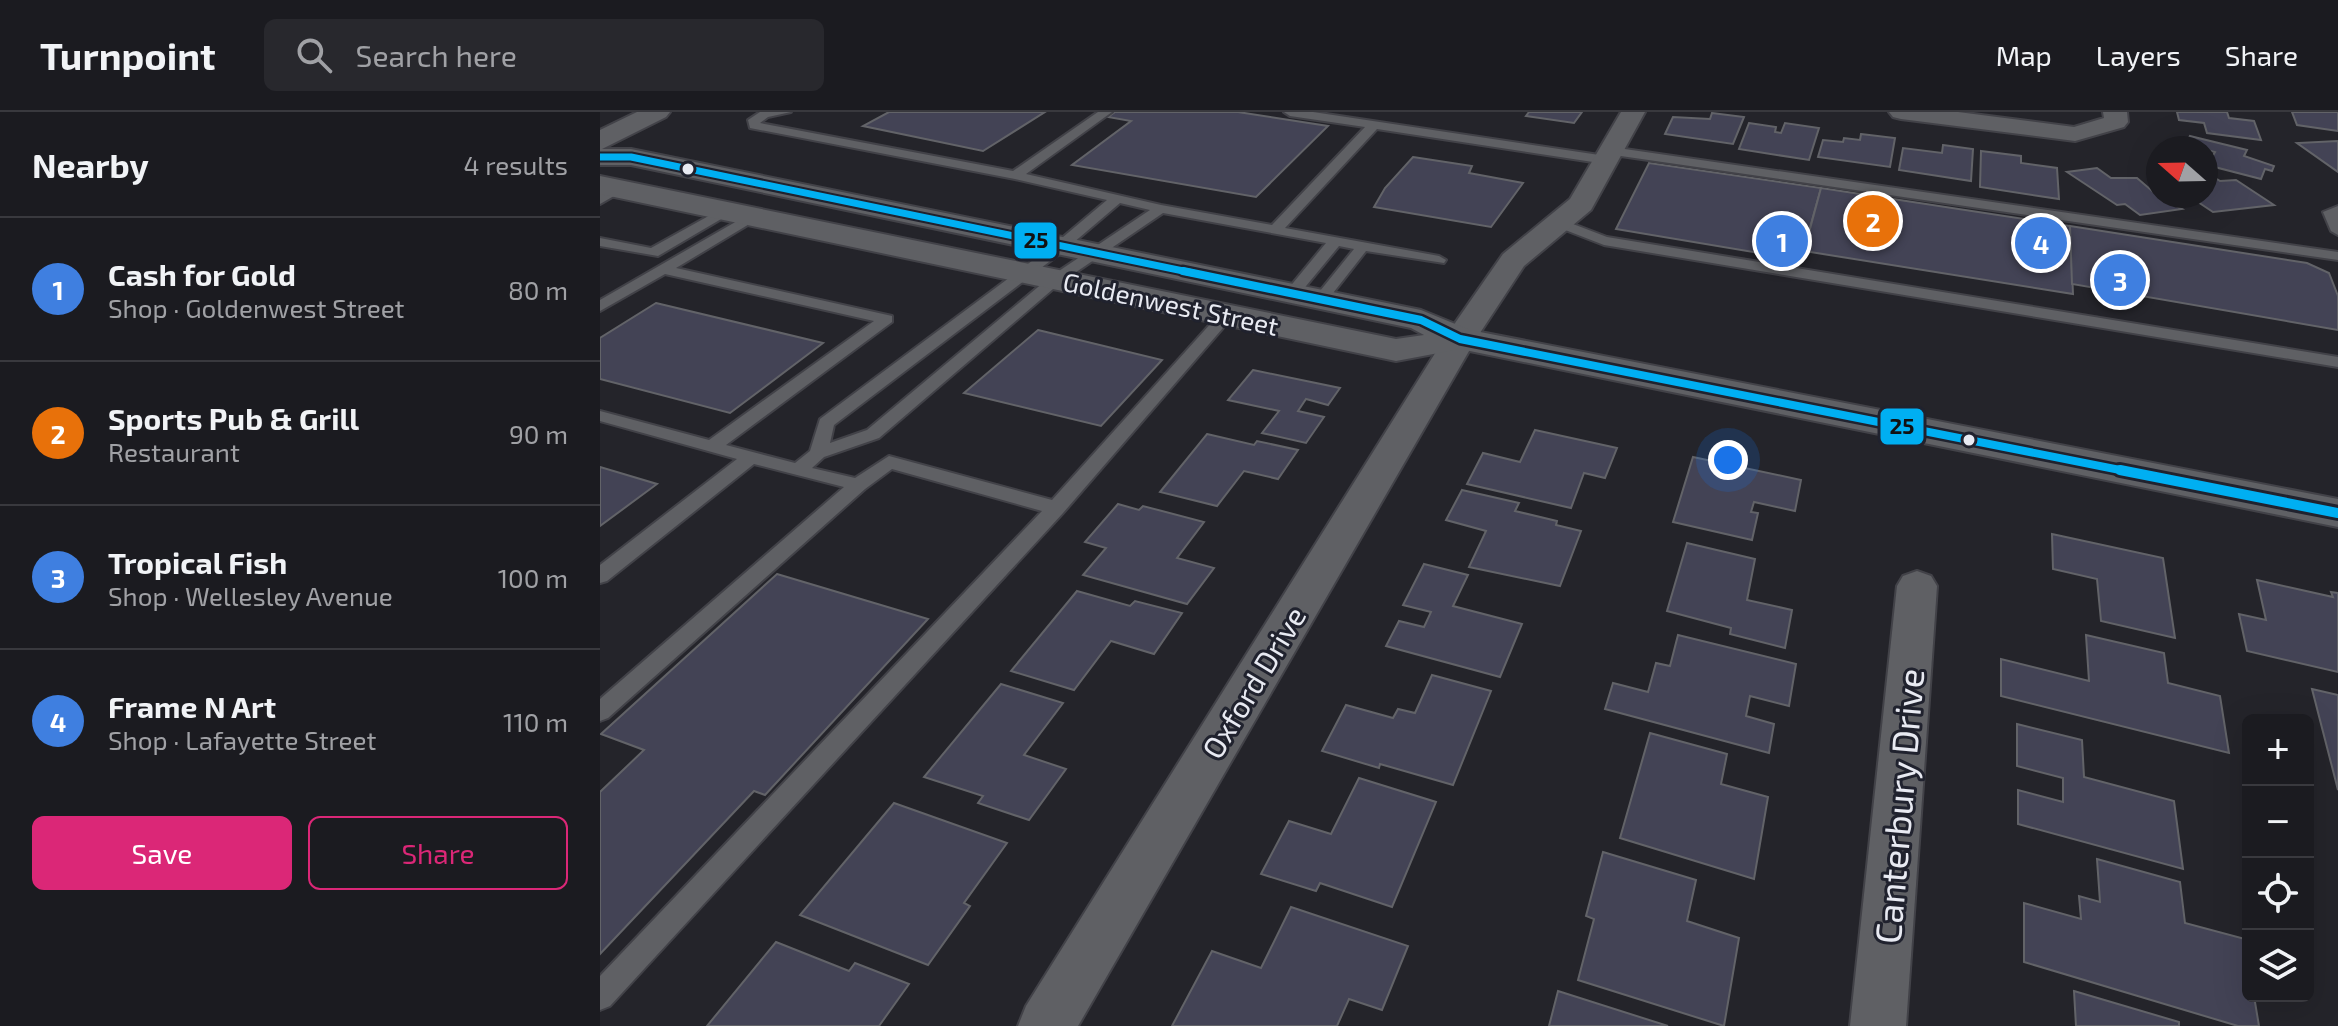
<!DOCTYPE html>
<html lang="en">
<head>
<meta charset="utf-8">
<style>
  body { margin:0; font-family:"Exo 2",sans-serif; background:#28282d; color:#f1f3f6 }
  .controls { position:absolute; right:24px; bottom:24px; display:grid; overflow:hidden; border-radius:12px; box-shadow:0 8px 32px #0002 }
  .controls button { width:72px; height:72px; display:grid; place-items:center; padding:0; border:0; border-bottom:2px solid #39393e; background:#1b1b20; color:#f1f3f6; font:40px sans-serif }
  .compass { position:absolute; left:1546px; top:24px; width:72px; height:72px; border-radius:50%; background:#1b1b20; box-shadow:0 8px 32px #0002; rotate:290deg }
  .you { position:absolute; left:1128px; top:348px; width:28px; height:28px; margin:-20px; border:6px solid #fff; border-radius:50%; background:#1a73e8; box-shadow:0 0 0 12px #1a73e833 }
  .badge { display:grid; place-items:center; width:52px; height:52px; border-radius:50%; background:#db2777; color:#fff; font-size:26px; font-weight:700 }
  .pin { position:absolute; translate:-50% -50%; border:4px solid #fff; box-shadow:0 2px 8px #0006 }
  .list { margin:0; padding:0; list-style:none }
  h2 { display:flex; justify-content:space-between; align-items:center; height:104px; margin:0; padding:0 32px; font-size:34px }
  h2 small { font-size:26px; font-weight:400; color:#a0a1a5 }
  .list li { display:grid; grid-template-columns:52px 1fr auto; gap:24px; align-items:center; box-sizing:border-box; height:144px; padding:0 32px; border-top:2px solid #39393e }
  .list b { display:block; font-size:30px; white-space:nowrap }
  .list p { margin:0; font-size:26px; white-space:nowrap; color:#a0a1a5 }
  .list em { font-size:26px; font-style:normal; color:#a0a1a5 }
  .actions { display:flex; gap:16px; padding:24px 32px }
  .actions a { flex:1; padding:18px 0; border:2px solid #db2777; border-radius:12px; text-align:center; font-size:28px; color:#db2777 }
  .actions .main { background:#db2777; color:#fff }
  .icon { flex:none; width:44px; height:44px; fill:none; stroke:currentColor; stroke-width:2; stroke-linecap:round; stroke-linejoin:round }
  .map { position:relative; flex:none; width:1738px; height:914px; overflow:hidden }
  header { display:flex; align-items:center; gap:48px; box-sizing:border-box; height:112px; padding:0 40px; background:#1b1b20; border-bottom:2px solid #39393e }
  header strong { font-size:38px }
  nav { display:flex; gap:44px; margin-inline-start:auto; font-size:28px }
  .search { width:560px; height:72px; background:#28282d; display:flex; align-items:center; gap:20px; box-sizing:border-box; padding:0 28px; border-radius:12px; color:#a0a1a5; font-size:30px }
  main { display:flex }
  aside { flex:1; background:#1b1b20 }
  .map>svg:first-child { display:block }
</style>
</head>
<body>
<header>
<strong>Turnpoint</strong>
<div class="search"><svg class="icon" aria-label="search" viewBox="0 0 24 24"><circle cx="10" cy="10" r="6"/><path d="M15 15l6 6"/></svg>Search here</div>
<nav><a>Map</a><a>Layers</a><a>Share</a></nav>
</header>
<main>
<aside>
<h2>Nearby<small>4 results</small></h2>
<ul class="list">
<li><span class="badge" style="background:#3f7fe0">1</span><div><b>Cash for Gold</b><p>Shop · Goldenwest Street</p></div><em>80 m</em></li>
<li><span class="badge" style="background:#e8710a">2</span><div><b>Sports Pub &amp; Grill</b><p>Restaurant</p></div><em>90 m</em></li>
<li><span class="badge" style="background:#3f7fe0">3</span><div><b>Tropical Fish</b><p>Shop · Wellesley Avenue</p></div><em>100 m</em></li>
<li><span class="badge" style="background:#3f7fe0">4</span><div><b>Frame N Art</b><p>Shop · Lafayette Street</p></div><em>110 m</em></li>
</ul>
<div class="actions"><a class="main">Save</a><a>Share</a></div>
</aside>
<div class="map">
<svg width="1738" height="914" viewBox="0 0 1738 914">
  <rect width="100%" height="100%" fill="#24242a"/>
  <g fill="#434355" stroke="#626368" stroke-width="2">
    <path d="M289,0H445L383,39L263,14Z"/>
    <path d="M515,0H638L728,14L656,85L472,53L531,9L508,5Z"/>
    <path d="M929,0H982L974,11L926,4Z"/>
    <path d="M1577,0H1627L1629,6L1654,9L1661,28L1607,21L1604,11L1579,8Z"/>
    <path d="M1692,0H1738V19L1697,13Z"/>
    <path d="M1112,1L1144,5L1133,32L1065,22L1073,5L1110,7Z"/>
    <path d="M1149,11L1176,15L1175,20L1181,21L1185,11L1219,16L1209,48L1139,37Z"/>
    <path d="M1261,22L1295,26L1290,55L1218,45L1223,28L1243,30L1244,26L1260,28Z"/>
    <path d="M1590,24L1647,38L1644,44L1674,54L1672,59L1665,57L1661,67L1607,53L1615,40L1585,32Z"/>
    <path d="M1738,29V60L1697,31Z"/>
    <path d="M1343,33L1373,37L1371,69L1299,58L1303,36L1342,41Z"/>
    <path d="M1381,39L1421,44V51L1457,56L1459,87L1380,75Z"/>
    <path d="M813,45L872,54L869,61L923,71L891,115L774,95L785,76Z"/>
    <path d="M1049,51L1221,76L1201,148L1016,117Z"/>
    <path d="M1497,56L1511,66H1537L1558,84L1582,97L1540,103L1525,92L1517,93L1467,60Z"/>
    <path d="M1614,65L1620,69L1636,68L1674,93L1613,100L1589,84H1606V66Z"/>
    <path d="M1221,76L1470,114L1473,182L1204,139Z"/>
    <path d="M1470,114L1707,151L1729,161L1738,184V218L1472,172Z"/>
    <path d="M56,191L223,231L130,301L0,267V226Z"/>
    <path d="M438,218L562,248L501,314L364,281Z"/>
    <path d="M653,258L740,276L728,293L706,287L698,299L724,305L706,331L662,321L679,299L628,288Z"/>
    <path d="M935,318L1017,336L1005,366L984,361L971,396L867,372L883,341L920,350Z"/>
    <path d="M607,322L654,333L657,329L698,338L678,367L644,359L617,394L560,380Z"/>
    <path d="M1093,345L1201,368L1195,399L1154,390L1151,400L1158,401L1152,428L1073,410Z"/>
    <path d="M0,355L57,372L0,414Z"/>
    <path d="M862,378L919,391L915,399L957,409L956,413L981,419L960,474L869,455L886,419L846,408Z"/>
    <path d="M518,392L539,398L543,394L604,410L577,446L614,456L587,492L483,463L506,436L485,430Z"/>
    <path d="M1452,422L1563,446L1575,526L1501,509L1497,467L1453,457Z"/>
    <path d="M1087,431L1155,447L1147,488L1192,498L1185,536L1130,522L1131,516L1067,499Z"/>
    <path d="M824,452L868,463L853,494L922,512L900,565L786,534L799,509L824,515L831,500L803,493Z"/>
    <path d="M177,462L328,507L165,683L154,679L0,842V680L44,638L1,622Z"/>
    <path d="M1657,468L1733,485L1731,480L1738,481V560L1647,539L1639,502L1666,508Z"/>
    <path d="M477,479L530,494L535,489L582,501L554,542L511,529L474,578L411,559Z"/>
    <path d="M1078,523L1196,552L1189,594L1150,584L1146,604L1174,612L1169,641L1005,597L1013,571L1048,580L1056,551L1070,554Z"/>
    <path d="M1486,523L1564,541L1568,571L1620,584L1629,641L1401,584V547L1489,569Z"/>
    <path d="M832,563L891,579L853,673L780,652L779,656L722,639L746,593L793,606L798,597L815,601Z"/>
    <path d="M401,572L463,591L424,643L466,657L429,708L378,691L383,684L324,665Z"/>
    <path d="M1712,577L1738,583V678Z"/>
    <path d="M1417,612L1482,628L1484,665L1574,689L1583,757L1418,712V678L1463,690V666L1417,654Z"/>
    <path d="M1050,621L1127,642L1121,672L1168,685L1154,767L1020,726Z"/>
    <path d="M759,666L836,690L792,795L720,771L716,779L661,762L689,709L731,722Z"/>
    <path d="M294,691L407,731L364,791L370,794L328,853L200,803Z"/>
    <path d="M1003,740L1096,768L1087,809L1139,826L1124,914L978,868L994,807L986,804Z"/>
    <path d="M1497,747L1580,770L1585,811L1645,827L1648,884H1654L1659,914H1638L1424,850V791L1481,807L1479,784L1500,790Z"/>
    <path d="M691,795L808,834L782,898L749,887L737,914H572L612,839L661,856Z"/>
    <path d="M176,830L249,859L255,851L309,872L279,914H107Z"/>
    <path d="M958,879L1068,914H949Z"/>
    <path d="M1474,879L1579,910V914H1476Z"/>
  </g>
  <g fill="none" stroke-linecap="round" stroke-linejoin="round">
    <g stroke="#424248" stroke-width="4">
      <g id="lane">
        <path d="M160,0H191L168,5L160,11L413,59L498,0H512L426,62L561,93L672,113L765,15L690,4L684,0H713L1006,44L1012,48L1006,52L777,17L685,116L839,144L846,148L844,151L766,139L726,190H716V184L754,137L739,134L697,185L692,187L684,182L726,131L563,101L460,171L279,326L224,345L212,356L255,366L289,344L452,388L622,199L627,197L635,202L463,401L10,894L0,898V864L442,399L292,357L265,377L8,606L0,609V587L244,375L154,352L7,469L0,471V453L137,347L0,309V299L109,328L274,209L65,162L0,199V188L151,101L156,102V108L76,156L292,204V210L126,333L195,351L210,339L220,307L456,131L507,88L415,67L150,16L148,8ZM520,91L550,98L450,165L267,318L230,331L234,313L466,137Z"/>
        <path d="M1011,35L1738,140V148L1007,42V36Z"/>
        <path d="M14,74L26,77L0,92V82Z"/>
        <path d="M1738,94V123L1731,119L1723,100Z"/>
        <path d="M123,96L128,97V103L58,144L0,134V126L51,136Z"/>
        <path d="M960,107L1007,125L1738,245V255L1004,133L955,114V108Z"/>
      </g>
    </g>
    <g stroke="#424248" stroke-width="4">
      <g id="street">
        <path d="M1021,0H1045L991,98L924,154L876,227L478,914H418L426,894L844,227L903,142L970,87Z"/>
        <path d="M1289,0H1358L1474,15L1504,6L1503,0H1527L1528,10L1524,15L1475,29L1301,7L1293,5Z"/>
        <path d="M1317,459L1331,464L1337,474L1306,914H1250L1297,474L1303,464Z"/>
      </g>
    </g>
    <g stroke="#424248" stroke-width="4">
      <path id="secondary" d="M37,0H70L66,5L2,37H31L821,198L870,218L1738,387V415L860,237L796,249L0,82V64L796,227L824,223L811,216L31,53H0V18Z"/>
    </g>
    <use href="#lane" fill="#5f6064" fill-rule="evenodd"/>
    <use href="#street" fill="#5f6064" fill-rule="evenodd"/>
    <use href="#secondary" fill="#5f6064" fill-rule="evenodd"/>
    <g stroke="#20222e" stroke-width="11">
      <path id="bus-1-far2" d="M0,45H31L593,161"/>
    </g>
    <g stroke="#20222e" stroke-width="13">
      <path id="bus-1-far1" d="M583,159L821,208L860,227L1530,360"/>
    </g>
    <g stroke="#20222e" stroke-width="16">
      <path id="bus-1" d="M1520,358L1738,401"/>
    </g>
    <use href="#bus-1-far2" stroke="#00aff2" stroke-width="7"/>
    <use href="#bus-1-far1" stroke="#00aff2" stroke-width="8"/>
    <use href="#bus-1" stroke="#00aff2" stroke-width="10"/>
  </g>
  <g fill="#e8eaf2" stroke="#20222e" stroke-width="3">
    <circle cx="88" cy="57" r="7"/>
    <circle cx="1369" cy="328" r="7"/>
  </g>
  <g text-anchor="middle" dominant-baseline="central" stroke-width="6" stroke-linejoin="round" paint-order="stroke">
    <g font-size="26" fill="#e8eaf2" stroke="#20222e">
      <text transform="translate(571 191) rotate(12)">Goldenwest Street</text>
    </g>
    <g font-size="30" fill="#e8eaf2" stroke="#20222e">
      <text transform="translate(653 570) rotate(-59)">Oxford Drive</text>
    </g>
    <g font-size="36" fill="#e8eaf2" stroke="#20222e">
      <text transform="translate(1298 694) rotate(-85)">Canterbury Drive</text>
    </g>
  </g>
  <g stroke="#20222e" stroke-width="3">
    <rect x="413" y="109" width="45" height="39" rx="8" fill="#00aff2"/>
    <rect x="1279" y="295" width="46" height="39" rx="8" fill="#00aff2"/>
  </g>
  <g font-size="22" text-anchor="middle" font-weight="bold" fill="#111">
    <text x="436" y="136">25</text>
    <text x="1302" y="322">25</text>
  </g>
</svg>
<div class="controls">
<button>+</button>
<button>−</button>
<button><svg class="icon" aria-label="locate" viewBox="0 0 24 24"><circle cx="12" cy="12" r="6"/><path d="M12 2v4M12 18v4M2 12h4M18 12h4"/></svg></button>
<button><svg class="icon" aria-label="layers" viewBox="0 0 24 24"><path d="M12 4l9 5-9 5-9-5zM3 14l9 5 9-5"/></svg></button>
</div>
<svg class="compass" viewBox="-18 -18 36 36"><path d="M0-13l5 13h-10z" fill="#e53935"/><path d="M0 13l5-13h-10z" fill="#a0a1a5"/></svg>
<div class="you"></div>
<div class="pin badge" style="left:1182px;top:129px;background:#3f7fe0">1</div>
<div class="pin badge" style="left:1273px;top:109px;background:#e8710a">2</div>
<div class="pin badge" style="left:1520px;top:168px;background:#3f7fe0">3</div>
<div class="pin badge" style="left:1441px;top:131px;background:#3f7fe0">4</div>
</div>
</main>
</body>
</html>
